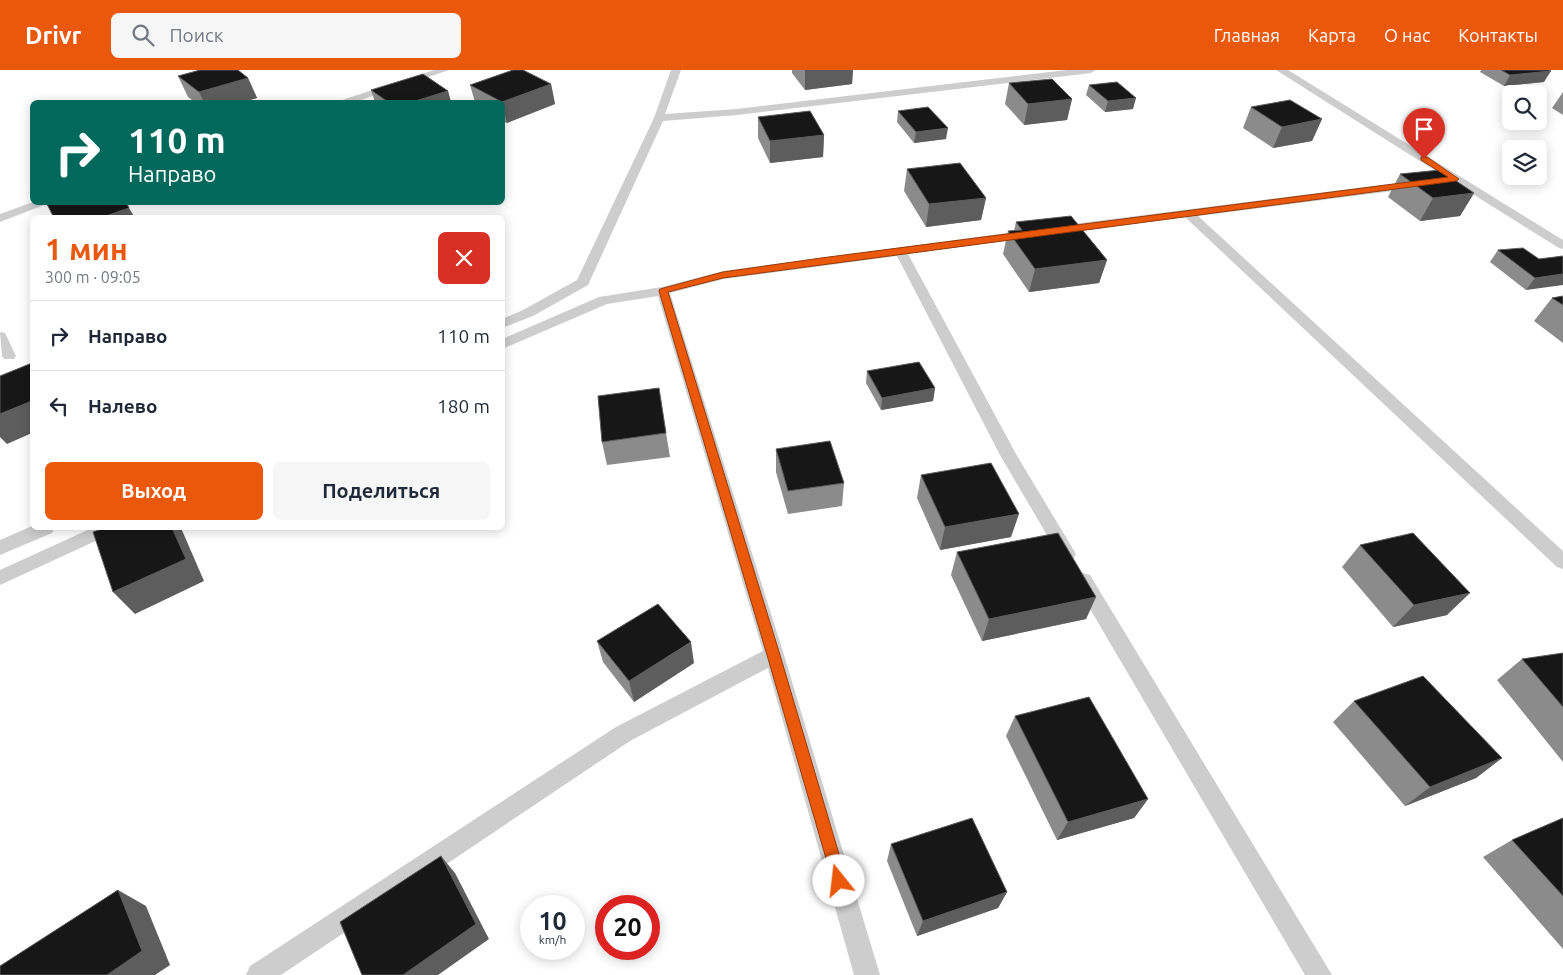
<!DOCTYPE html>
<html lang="ru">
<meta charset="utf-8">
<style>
:root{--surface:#fff;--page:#f6f6f7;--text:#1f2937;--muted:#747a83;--line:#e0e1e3;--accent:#ea580c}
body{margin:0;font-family:Ubuntu,sans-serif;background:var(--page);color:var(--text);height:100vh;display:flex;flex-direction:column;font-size:19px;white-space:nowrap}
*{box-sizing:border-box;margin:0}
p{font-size:16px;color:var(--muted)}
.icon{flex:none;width:28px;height:28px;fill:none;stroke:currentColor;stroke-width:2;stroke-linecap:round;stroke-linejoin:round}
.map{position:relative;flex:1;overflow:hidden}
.side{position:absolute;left:30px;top:145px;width:475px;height:315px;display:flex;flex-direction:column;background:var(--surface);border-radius:8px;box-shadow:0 2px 12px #0003}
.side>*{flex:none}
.banner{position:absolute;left:30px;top:30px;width:475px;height:105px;border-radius:8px;box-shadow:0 2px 12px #0003;background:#00695c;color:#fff;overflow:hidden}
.fabs{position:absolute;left:1502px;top:15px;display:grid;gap:10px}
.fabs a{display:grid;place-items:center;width:45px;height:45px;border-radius:8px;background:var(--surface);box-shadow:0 2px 12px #0003;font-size:25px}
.speed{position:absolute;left:520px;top:825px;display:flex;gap:10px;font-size:25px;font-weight:700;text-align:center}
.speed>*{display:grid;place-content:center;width:65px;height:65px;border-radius:50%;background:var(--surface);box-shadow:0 2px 12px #0003;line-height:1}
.speed small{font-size:12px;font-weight:400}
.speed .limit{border:8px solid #d22;background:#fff;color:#111}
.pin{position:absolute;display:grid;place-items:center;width:42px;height:42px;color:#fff;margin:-51px -21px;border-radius:50% 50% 50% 0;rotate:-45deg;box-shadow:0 0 5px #0007}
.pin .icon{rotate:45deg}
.me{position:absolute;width:55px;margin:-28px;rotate:344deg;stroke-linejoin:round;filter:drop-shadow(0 0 4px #0008)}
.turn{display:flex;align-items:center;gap:18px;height:105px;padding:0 15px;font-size:22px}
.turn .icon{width:65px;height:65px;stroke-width:2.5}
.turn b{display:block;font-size:35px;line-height:42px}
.round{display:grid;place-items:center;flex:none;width:52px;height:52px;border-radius:8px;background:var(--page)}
.summary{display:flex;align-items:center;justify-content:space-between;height:85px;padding:0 15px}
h1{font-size:30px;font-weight:700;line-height:38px;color:var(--accent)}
.cta{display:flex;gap:10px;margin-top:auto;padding:10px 15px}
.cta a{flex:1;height:58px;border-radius:8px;background:var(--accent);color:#fff;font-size:20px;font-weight:700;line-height:58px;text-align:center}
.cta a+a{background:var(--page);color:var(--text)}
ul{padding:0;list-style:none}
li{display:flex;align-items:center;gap:15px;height:70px;padding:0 15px;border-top:1px solid var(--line)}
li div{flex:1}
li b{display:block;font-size:19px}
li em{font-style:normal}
header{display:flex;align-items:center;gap:30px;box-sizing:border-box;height:70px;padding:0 25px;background:var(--accent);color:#fff}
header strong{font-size:24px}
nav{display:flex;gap:28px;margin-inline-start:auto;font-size:18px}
.search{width:350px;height:45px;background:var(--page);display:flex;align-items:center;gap:12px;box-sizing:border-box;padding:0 18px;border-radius:8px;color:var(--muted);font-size:19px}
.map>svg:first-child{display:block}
</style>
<header>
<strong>Drivr</strong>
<div class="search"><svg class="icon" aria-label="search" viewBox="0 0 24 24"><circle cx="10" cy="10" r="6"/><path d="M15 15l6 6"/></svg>Поиск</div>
<nav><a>Главная</a><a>Карта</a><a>О нас</a><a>Контакты</a></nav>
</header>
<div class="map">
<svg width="1563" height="905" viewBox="0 0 1563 905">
<rect width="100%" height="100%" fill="#fff"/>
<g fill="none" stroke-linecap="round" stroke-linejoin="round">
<!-- service -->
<path fill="#cdcdcd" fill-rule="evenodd" d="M 434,0 L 449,0 L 355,32 L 341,32 L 342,30 Z
M 671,0 L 681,0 L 665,44 L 737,39 L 1067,0 L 1096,0 L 1091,3 L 737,45 L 663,51 L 588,215 L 533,246 L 502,258 L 502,249 L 523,240 L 577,210 L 654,48 Z
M 1276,0 L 1288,0 L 1563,170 L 1563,179 L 1559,178 L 1455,113 L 1198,146 L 1563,481 L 1563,499 L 1557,497 L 1185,147 L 1057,164 L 1051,160 L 1057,156 L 1445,107 Z
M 33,132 L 52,132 L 0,152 L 0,144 Z
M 1029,160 L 1033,161 L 1035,164 L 1033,167 L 908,184 L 1016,384 L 1076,484 L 1073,489 L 1067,491 L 1061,489 L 1000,385 L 897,186 L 724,209 L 670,223 L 784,585 L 880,905 L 854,905 L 768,598 L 630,671 L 281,905 L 246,905 L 250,896 L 616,657 L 763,581 L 658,226 L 607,234 L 502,279 L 502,269 L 599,227 L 662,217 L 723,201 Z
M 0,262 L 5,263 L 16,286 L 14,289 L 4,289 L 2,286 Z
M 32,456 L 55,458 L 52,463 L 0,485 L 0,470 Z
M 92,458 L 116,458 L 113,463 L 0,515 L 0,500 Z
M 1083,503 L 1090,505 L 1332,905 L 1305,905 L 1076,515 L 1074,510 L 1076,505 Z"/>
</g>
<!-- wall -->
<path fill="#8b8b8b" d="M 792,0 L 853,0 L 852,14 L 805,20 L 792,3 Z
M 1481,0 L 1549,0 L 1544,12 L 1504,16 L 1480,2 Z
M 178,6 L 248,8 L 257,28 L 243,32 L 195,32 L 188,27 Z
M 1009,13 L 1072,29 L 1067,50 L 1024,55 L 1005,34 Z
M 551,14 L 555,34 L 507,53 L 502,51 L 502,32 L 475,32 L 470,15 Z
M 1089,15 L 1133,39 L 1105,42 L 1086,25 Z
M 371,20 L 448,21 L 451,32 L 375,32 Z
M 1563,22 L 1563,45 L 1552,38 Z
M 1251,37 L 1322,49 L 1312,71 L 1273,78 L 1243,58 Z
M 898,41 L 946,69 L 914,73 L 897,52 Z
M 758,47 L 824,65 L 823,87 L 770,93 L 758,68 Z
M 907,99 L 986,128 L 981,150 L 926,157 L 904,121 Z
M 1400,104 L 1474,123 L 1460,146 L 1420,151 L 1388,127 Z
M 1016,152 L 1107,190 L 1099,213 L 1029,222 L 1003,184 L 1008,161 L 1014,161 Z
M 1498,180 L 1539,189 L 1563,186 L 1526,220 L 1490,192 Z
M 1563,226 L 1563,273 L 1534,251 L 1552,228 Z
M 867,301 L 935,318 L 933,331 L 881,340 L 866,313 Z
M 666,363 L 670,387 L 607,395 L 602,372 Z
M 776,379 L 844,413 L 842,436 L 788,444 L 776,402 Z
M 921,405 L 1011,467 L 940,480 L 917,428 Z
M 1360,475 L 1447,545 L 1393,557 L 1342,497 Z
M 957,482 L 1096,527 L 1086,549 L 982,571 L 951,505 Z
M 597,571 L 694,593 L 634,632 L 603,592 Z
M 1563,583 L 1563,692 L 1497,610 L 1522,589 Z
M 1354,631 L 1502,688 L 1476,708 L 1405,736 L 1333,652 Z
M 1015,646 L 1148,729 L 1134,748 L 1057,770 L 1006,666 Z
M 1563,748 L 1563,879 L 1483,787 L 1512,770 Z
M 891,774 L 1007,822 L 998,838 L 917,866 L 887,791 Z"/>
<!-- shaded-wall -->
<path fill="#5d5d5d" d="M 805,0 L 853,0 L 852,14 L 805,20 Z
M 1551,1 L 1544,12 L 1504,16 L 1510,5 Z
M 248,8 L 257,28 L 243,32 L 204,32 L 199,22 Z
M 551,14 L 555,34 L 507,53 L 502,32 Z
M 448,21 L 451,32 L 412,32 Z
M 1136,28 L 1133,39 L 1105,42 L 1108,31 Z
M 1072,29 L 1067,50 L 1024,55 L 1028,34 Z
M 1322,49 L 1312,71 L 1273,78 L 1282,57 Z
M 948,58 L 946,69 L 914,73 L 916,62 Z
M 824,65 L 823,87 L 770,93 L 770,71 Z
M 1474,123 L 1460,146 L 1420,151 L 1433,128 Z
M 986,128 L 981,150 L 926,157 L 929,134 Z
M 129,138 L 135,148 L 100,148 Z
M 1107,190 L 1099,213 L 1029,222 L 1035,199 Z
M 1563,204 L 1563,215 L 1526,220 L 1535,208 Z
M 935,318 L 933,331 L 881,340 L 882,328 Z
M 32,331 L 32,363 L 7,374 L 0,367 L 0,344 Z
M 1019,444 L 1011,467 L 940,480 L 945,457 Z
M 172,458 L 181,458 L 204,511 L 135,544 L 113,522 Z
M 1470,523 L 1447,545 L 1393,557 L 1414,535 Z
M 1096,527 L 1086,549 L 982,571 L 989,549 Z
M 691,572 L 694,593 L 634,632 L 629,611 Z
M 1502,688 L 1476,708 L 1405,736 L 1430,717 Z
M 1148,729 L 1134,748 L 1057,770 L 1068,752 Z
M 441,786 L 455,803 L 489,869 L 438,905 L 403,905 Z
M 118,820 L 146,836 L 170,895 L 155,905 L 107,905 Z
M 1007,822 L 998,838 L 917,866 L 923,851 Z"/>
<!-- building -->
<path fill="#171717" stroke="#5d5d5d" d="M 200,0 L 238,0 L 248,8 L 199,22 L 178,6 Z
M 513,0 L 523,0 L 551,14 L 502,32 L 470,15 Z
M 1501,0 L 1549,0 L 1551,1 L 1510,5 Z
M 423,4 L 448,21 L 412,32 L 388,32 L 371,20 Z
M 1052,9 L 1072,29 L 1028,34 L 1009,13 Z
M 1117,12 L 1136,28 L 1108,31 L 1089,15 Z
M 1290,30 L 1322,49 L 1282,57 L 1251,37 Z
M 928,37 L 948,58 L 916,62 L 898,41 Z
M 810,41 L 824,65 L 770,71 L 758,47 Z
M 960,93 L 986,128 L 929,134 L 907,99 Z
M 1440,100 L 1474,123 L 1433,128 L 1400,104 Z
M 46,132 L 126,132 L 129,138 L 100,148 L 54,148 Z
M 1071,146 L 1107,190 L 1035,199 L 1008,161 L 1022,160 L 1016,152 Z
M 1523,178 L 1539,189 L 1563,186 L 1563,204 L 1535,208 L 1498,180 Z
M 1563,226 L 1563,235 L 1552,228 Z
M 919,292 L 935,318 L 882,328 L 867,301 Z
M 32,293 L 32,331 L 0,344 L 0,306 Z
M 659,318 L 666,363 L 602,372 L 598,326 Z
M 830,371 L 844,413 L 788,421 L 776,379 Z
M 991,393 L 1019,444 L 945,457 L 921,405 Z
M 104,458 L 172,458 L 186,489 L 113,522 L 93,462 Z
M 1058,463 L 1096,527 L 989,549 L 957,482 Z
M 1413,463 L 1470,523 L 1414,535 L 1360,475 Z
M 658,534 L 691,572 L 629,611 L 597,571 Z
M 1563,583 L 1563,637 L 1522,589 Z
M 1423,606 L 1502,688 L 1430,717 L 1354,631 Z
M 1089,627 L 1148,729 L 1068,752 L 1015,646 Z
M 972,748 L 1007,822 L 923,851 L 891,774 Z
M 1563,748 L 1563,826 L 1512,770 Z
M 441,786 L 476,854 L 403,905 L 362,905 L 340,852 Z
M 118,820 L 142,881 L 107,905 L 0,905 L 0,896 Z"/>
<!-- route -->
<path fill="#ea580c" stroke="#983908" d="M 1421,87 L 1427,87 L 1459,109 L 1456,111 L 723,208 L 668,222 L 780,585 L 847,811 L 845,816 L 839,818 L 834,816 L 767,585 L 659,221 L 660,219 L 723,202 L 821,188 L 1448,107 L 1421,90 Z"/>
</svg>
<div class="fabs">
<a><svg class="icon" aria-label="search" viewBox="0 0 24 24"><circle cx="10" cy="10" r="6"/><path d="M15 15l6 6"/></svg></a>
<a><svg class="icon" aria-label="layers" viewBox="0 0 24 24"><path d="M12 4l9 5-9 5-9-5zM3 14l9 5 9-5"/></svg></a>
</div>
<div class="speed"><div>10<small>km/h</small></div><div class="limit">20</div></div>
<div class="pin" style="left:1424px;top:89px;background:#d93025"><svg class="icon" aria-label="arrive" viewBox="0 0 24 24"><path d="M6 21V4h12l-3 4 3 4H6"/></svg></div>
<svg class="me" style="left:839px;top:811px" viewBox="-20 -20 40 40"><circle r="19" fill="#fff"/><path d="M0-13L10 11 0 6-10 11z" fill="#ea580c"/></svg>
<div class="banner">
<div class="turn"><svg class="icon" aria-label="right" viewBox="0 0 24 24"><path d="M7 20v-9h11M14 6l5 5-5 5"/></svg><div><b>110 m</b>Направо</div></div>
</div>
<section class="side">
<div class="summary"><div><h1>1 мин</h1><p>300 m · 09:05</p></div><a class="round" style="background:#d93025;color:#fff"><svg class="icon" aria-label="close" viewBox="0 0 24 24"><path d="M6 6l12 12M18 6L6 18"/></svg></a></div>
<ul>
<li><svg class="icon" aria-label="right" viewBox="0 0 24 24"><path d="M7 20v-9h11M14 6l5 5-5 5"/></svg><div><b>Направо</b></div><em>110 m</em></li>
<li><svg class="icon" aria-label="left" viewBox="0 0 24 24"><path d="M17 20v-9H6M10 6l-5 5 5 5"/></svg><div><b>Налево</b></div><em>180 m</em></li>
</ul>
<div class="cta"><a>Выход</a><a>Поделиться</a></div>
</section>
</div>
